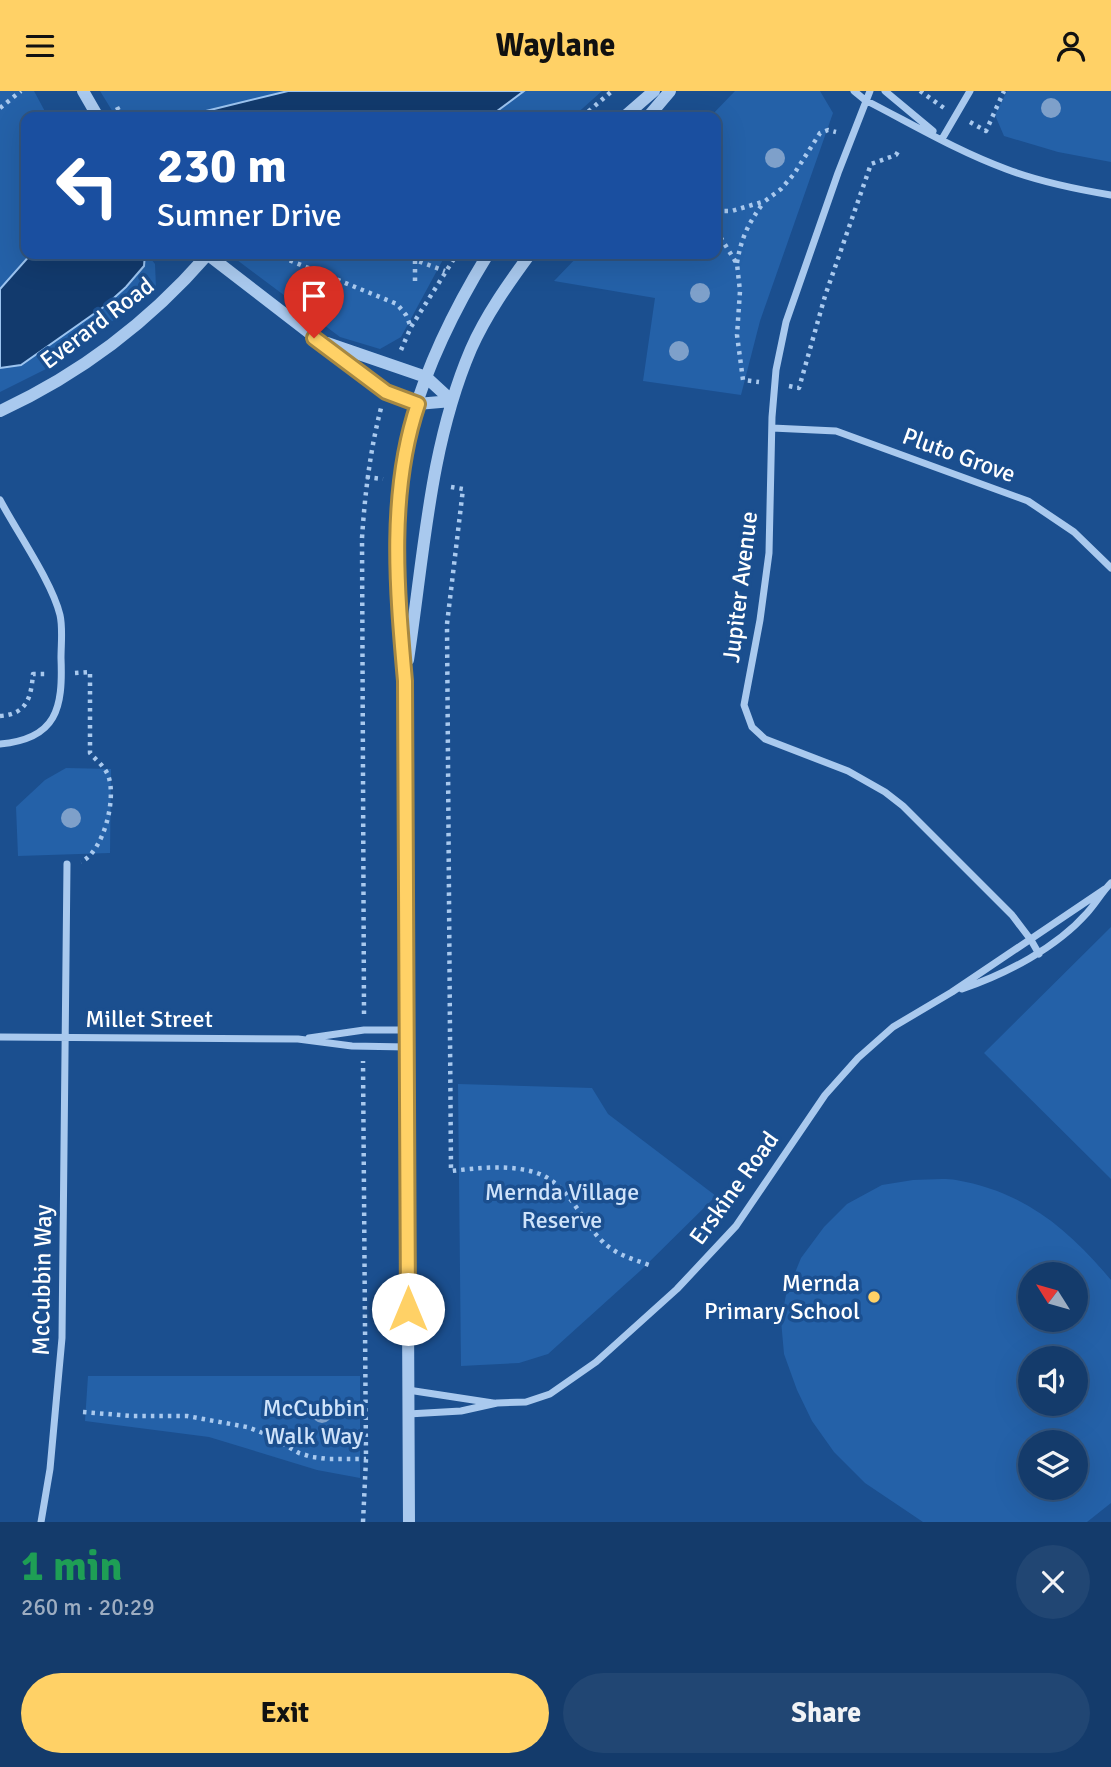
<!DOCTYPE html>
<meta charset="utf-8">
<style>
:root{--surface:#143b6b;--page:#214673;--text:#f1f3f6;--muted:#9dadc1;--line:#33557e;--accent:#ffd166}
body{margin:0;font-family:Signika,sans-serif;background:var(--page);color:var(--text);height:100vh;display:flex;flex-direction:column;font-size:26px;white-space:nowrap}
*{box-sizing:border-box;margin:0}
p{font-size:23px;color:var(--muted)}
.icon{flex:none;width:38px;height:38px;fill:none;stroke:currentColor;stroke-width:2;stroke-linecap:round;stroke-linejoin:round}
.map{position:relative;height:1431px;overflow:hidden}
.drawer{display:flex;flex-direction:column;background:var(--surface);flex:1}
.drawer>*{flex:none}
.guide{position:absolute;left:21px;top:21px;width:700px;height:147px;border-radius:14px;box-shadow:0 7px 28px #0002,0 0 0 2px var(--line);background:#1a4fa0;color:#fff;overflow:hidden}
.needle{width:46px;rotate:307deg}
.controls{position:absolute;left:1018px;top:1171px;display:grid;gap:14px}
.controls a{display:grid;place-items:center;width:70px;height:70px;border-radius:50%;background:var(--surface);box-shadow:0 7px 28px #0002,0 0 0 2px var(--line);font-size:35px}
.pin{position:absolute;display:grid;place-items:center;width:60px;height:60px;color:#fff;margin:-72px -30px;border-radius:50% 50% 50% 0;rotate:-45deg;box-shadow:0 0 7px #0007}
.pin .icon{rotate:45deg}
.me{position:absolute;width:77px;margin:-38px;rotate:0deg;stroke-linejoin:round;filter:drop-shadow(0 0 5px #0008)}
.turn{display:flex;align-items:center;gap:24px;height:147px;padding:0 21px;font-size:32px}
.turn .icon{width:91px;height:91px;stroke-width:2.5}
.turn b{display:block;font-size:49px;line-height:60px}
.round{display:grid;place-items:center;flex:none;width:74px;height:74px;border-radius:37px;background:var(--page)}
.head{display:flex;align-items:center;justify-content:space-between;height:119px;padding:0 21px}
h1{font-size:42px;font-weight:700;line-height:52px;color:#1e9e55}
.button{display:flex;gap:14px;margin-top:auto;padding:14px 21px}
.button a{flex:1;height:80px;border-radius:42px;background:var(--accent);color:#111;font-size:28px;font-weight:700;line-height:80px;text-align:center}
.button a+a{background:var(--page);color:var(--text)}
header{display:flex;justify-content:space-between;align-items:center;height:91px;padding:0 21px;background:var(--accent);color:#111;font-size:32px;font-weight:700}
.map>svg:first-child{display:block}
</style>
<header><svg class="icon" aria-label="menu" viewBox="0 0 24 24"><path d="M4 6h16M4 12h16M4 18h16"/></svg>Waylane<svg class="icon" aria-label="person" viewBox="0 0 24 24"><circle cx="12" cy="8" r="4"/><path d="M4 21q1-7 8-7t8 7"/></svg></header>
<div class="map">
<svg width="1111" height="1431" viewBox="0 0 1111 1431">
<rect width="100%" height="100%" fill="#1b4f8f"/>
<!-- green -->
<path fill="#2461a8" fill-rule="evenodd" d="M 0,0 L 34,0 L 48,26 L 26,26 L 26,163 L 147,163 L 155,173 L 156,196 L 60,271 L 0,301 Z
M 100,0 L 602,0 L 573,26 L 116,26 Z
M 735,0 L 820,0 L 833,22 L 760,230 L 741,304 L 643,290 L 655,207 L 554,190 L 580,163 L 716,163 L 716,26 L 710,26 Z
M 1007,0 L 1111,0 L 1111,71 L 1058,61 L 1004,45 L 995,24 Z
M 229,163 L 446,163 L 401,246 L 380,258 L 340,246 Z
M 66,677 L 111,678 L 110,762 L 18,765 L 16,716 L 45,689 Z
M 1111,836 L 1111,1088 L 984,962 Z
M 458,993 L 592,997 L 608,1023 L 716,1105 L 640,1180 L 548,1263 L 519,1272 L 461,1275 Z
M 913,1089 C 927,1089 943,1087 956,1089 C 1025,1101 1068,1138 1111,1189 L 1111,1412 L 1087,1431 L 923,1431 L 865,1392 L 834,1361 L 812,1330 L 797,1299 L 784,1263 L 781,1229 L 786,1204 L 801,1167 L 824,1136 L 847,1113 L 882,1094 ZM 1031,1183 L 1076,1183 L 1076,1228 L 1031,1228 ZM 1031,1267 L 1076,1267 L 1076,1312 L 1031,1312 ZM 1076,1351 L 1076,1396 L 1031,1396 L 1031,1351 Z
M 88,1285 L 360,1285 L 360,1387 L 317,1379 L 209,1346 L 85,1330 Z"/>
<!-- water -->
<path fill="#123a6d" stroke="#9cc4f0" stroke-width="2" d="M 288,0 L 524,0 L 489,26 L 196,26 L 202,21 Z
M 31,163 L 145,163 L 144,175 L 126,196 L 105,215 L 21,274 L 0,277 L 0,198 Z"/>
<g fill="none" stroke-linecap="round" stroke-linejoin="round">
<!-- path -->
<path stroke="#a9c9ee" stroke-width="4.5" stroke-dasharray="3.5 5" stroke-linecap="butt" d="M 920,0 L 944,17
M 117,16 L 122,26
M 0,17 L 21,0
M 582,26 L 612,0
M 970,31 L 986,40 L 1004,0
M 716,120 L 732,120 L 765,110 L 781,98 L 794,83 L 820,42 L 828,39 L 836,41
M 716,139 L 737,173 L 740,200 L 737,244 L 743,289 L 759,291
M 274,163 L 397,213 L 406,224 L 411,236
M 737,172 C 741,147 749,131 764,111
M 415,190 L 415,169 L 445,180
M 401,259 L 411,236 L 457,163
M 789,295 L 799,297 L 825,205 L 871,73 L 896,64 L 900,57
M 366,386 L 383,388
M 451,396 L 463,398 L 447,533 L 451,1080 C 478,1077 510,1073 537,1082 C 570,1094 580,1129 603,1151 C 616,1164 636,1169 652,1175
M 75,582 L 90,581 L 90,662 C 96,669 104,675 108,684 C 117,707 104,760 81,771
M 0,625 C 27,623 31,607 33,583 L 46,583
M 364,923 L 362,447 C 365,402 370,360 381,317
M 83,1321 L 132,1325 L 187,1325 L 247,1336 L 268,1344 L 299,1362 L 312,1366 L 328,1368 L 366,1368
M 363,1431 L 366,1368 L 363,970"/>
<!-- minor -->
<path stroke="#a9c9ee" stroke-width="7" d="M 854,0 L 865,9 C 912,33 957,60 1006,78 C 1040,91 1075,98 1111,104
M 870,0 L 838,82 L 786,231 L 776,279 L 772,326 L 769,462 L 760,529 L 744,614 L 752,636 L 765,648 L 848,680 L 885,701 L 903,715 L 1012,824 L 1031,849 L 1039,863
M 885,0 L 933,40
M 942,48 L 970,0
M 772,337 L 836,340 L 1028,410 L 1074,441 L 1111,477
M 0,409 C 17,441 52,491 60,524 C 63,537 61,553 61,567 C 63,617 57,648 0,653
M 962,898 C 1006,883 1056,857 1087,822 C 1096,812 1102,801 1111,792
M 0,946 L 298,948 L 352,955 L 407,956
M 309,947 L 364,939 L 406,939
M 408,1299 L 493,1312
M 408,1323 L 461,1320 L 497,1312 L 526,1311 L 550,1303 L 596,1271 L 677,1198 L 736,1135 L 825,1004 L 858,967 L 893,936 L 952,901 L 1105,798
M 41,1431 L 50,1378 L 62,1247 L 67,773"/>
<!-- tertiary -->
<path stroke="#a9c9ee" stroke-width="12" d="M 83,0 L 98,26
M 624,26 L 654,0
M 648,26 L 670,0
M 207,163 L 386,301 L 417,313 L 452,310
M 327,252 L 426,286 L 452,310
M 0,320 C 80,283 150,230 208,163
M 408,569 C 424,465 429,356 471,258 C 486,224 508,193 530,163
M 409,1431 L 405,590 C 397,504 389,413 412,328 C 429,269 456,215 488,163"/>
</g>
<!-- trees -->
<g fill="#7ea0ca">
<circle cx="1051" cy="17" r="10"/>
<circle cx="775" cy="67" r="10"/>
<circle cx="700" cy="202" r="10"/>
<circle cx="679" cy="260" r="10"/>
<circle cx="71" cy="727" r="10"/>
<circle cx="322" cy="1322" r="10"/>
</g>
<g fill="none" stroke-linecap="round" stroke-linejoin="round">
<!-- route casing -->
<g stroke="#a68842" stroke-width="18">
<path id="route" d="M 314,247 L 386,301 L 418,313 C 388,401 397,499 405,590 L 408,1218"/>
</g>
<!-- route -->
<use href="#route" stroke="#ffd166" stroke-width="12"/>
</g>
<!-- markers -->
<circle fill="#ffd166" stroke="#1b4f8f" stroke-width="2.5" cx="874" cy="1206" r="7"/>
<g text-anchor="middle" dominant-baseline="central" stroke-width="7" stroke-linejoin="round" paint-order="stroke">
<!-- street labels -->
<g font-size="24" fill="#fff" stroke="#1b4f8f">
<text transform="translate(97 232) rotate(-37)">Everard Road</text>
<text transform="translate(959 364) rotate(20)">Pluto Grove</text>
<text transform="translate(740 496) rotate(-83)">Jupiter Avenue</text>
<text x="149" y="928">Millet Street</text>
<text transform="translate(734 1097) rotate(-54)">Erskine Road</text>
<text transform="translate(42 1189) rotate(-89)">McCubbin Way</text>
</g>
<!-- park labels -->
<g font-size="24" fill="#cfe3fa" stroke="#1b4f8f">
<text x="562" y="1101">Mernda Village<tspan x="562" dy="28">Reserve</tspan></text>
<text x="314" y="1317">McCubbin<tspan x="314" dy="28">Walk Way</tspan></text>
</g>
<!-- poi labels -->
<g font-size="24" fill="#fff" stroke="#1b4f8f" text-anchor="end">
<text x="860" y="1192">Mernda<tspan x="860" dy="28">Primary School</tspan></text>
</g>
</g>
</svg>
<div class="controls">
<a><svg class="needle" viewBox="-14 -14 28 28"><path d="M0-13l5 13h-10z" fill="#e53935"/><path d="M0 13l5-13h-10z" fill="#9dadc1"/></svg></a>
<a><svg class="icon" aria-label="sound" viewBox="0 0 24 24"><path d="M4 9h4l5-4v14l-5-4H4zM17 9q2 3 0 6"/></svg></a>
<a><svg class="icon" aria-label="layers" viewBox="0 0 24 24"><path d="M12 4l9 5-9 5-9-5zM3 14l9 5 9-5"/></svg></a>
</div>
<div class="pin" style="left:314px;top:247px;background:#d93025"><svg class="icon" aria-label="arrive" viewBox="0 0 24 24"><path d="M6 21V4h12l-3 4 3 4H6"/></svg></div>
<svg class="me" style="left:408px;top:1218px" viewBox="-20 -20 40 40"><circle r="19" fill="#fff"/><path d="M0-13L10 11 0 6-10 11z" fill="#ffd166"/></svg>
<div class="guide">
<div class="turn"><svg class="icon" aria-label="left" viewBox="0 0 24 24"><path d="M17 20v-9H6M10 6l-5 5 5 5"/></svg><div><b>230 m</b>Sumner Drive</div></div>
</div>
</div>
<section class="drawer">
<div class="head"><div><h1>1 min</h1><p>260 m · 20:29</p></div><a class="round"><svg class="icon" aria-label="close" viewBox="0 0 24 24"><path d="M6 6l12 12M18 6L6 18"/></svg></a></div>
<div class="button"><a>Exit</a><a>Share</a></div>
</section>
